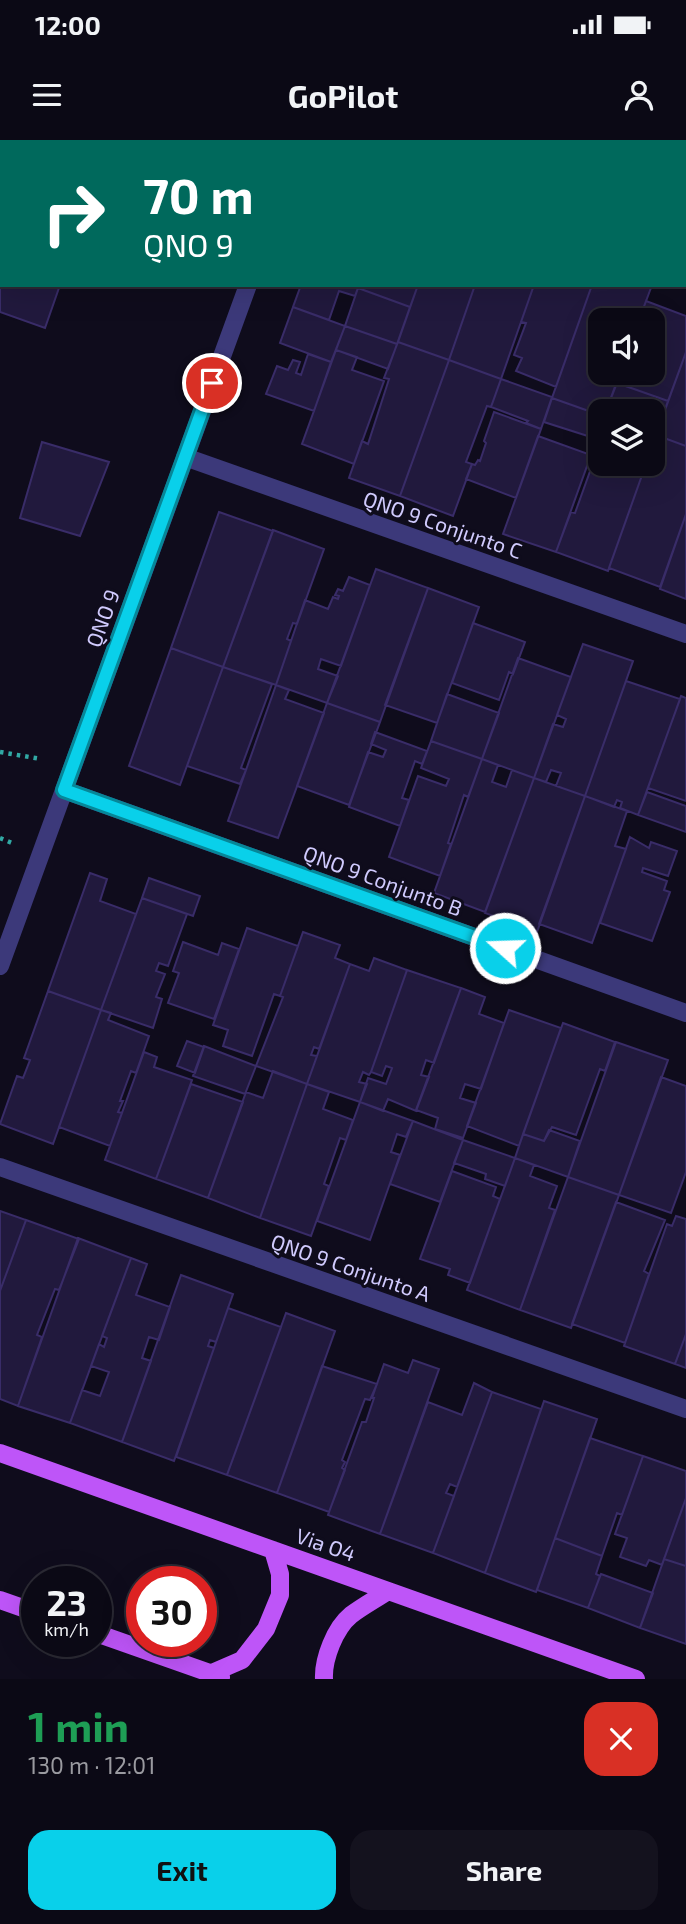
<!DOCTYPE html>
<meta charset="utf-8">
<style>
:root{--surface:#0b0915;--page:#14121e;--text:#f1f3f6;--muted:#9a9aa0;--line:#2b2a34;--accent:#09d0ea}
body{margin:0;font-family:"Exo 2",sans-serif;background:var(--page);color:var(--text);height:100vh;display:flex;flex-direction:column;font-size:26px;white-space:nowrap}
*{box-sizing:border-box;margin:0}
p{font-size:23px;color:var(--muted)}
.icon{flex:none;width:38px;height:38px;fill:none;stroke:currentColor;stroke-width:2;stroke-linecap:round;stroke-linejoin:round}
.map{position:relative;height:1539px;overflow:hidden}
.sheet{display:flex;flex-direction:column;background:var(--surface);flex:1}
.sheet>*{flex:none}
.guide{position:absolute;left:0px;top:0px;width:686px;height:147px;box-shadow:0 7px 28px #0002,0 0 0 2px var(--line);background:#00695c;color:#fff;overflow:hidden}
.fabs{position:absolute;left:588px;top:168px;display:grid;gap:14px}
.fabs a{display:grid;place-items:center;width:77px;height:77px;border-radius:14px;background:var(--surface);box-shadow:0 7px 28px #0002,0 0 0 2px var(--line);font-size:35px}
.speed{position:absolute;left:21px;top:1426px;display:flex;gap:14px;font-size:35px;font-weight:700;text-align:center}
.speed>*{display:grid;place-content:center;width:91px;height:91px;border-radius:50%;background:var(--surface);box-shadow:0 7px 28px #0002,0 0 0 2px var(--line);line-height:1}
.speed small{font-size:18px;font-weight:400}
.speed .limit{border:10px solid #d22;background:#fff;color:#111}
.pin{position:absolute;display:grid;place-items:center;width:60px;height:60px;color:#fff;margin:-30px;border:4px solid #fff;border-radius:50%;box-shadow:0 2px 7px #0007}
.me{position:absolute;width:77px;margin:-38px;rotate:290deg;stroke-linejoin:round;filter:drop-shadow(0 0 5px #0008)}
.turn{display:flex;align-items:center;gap:24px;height:147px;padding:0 28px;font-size:32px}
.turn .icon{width:91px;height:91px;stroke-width:2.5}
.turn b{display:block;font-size:49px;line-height:60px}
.round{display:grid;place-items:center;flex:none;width:74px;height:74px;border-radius:21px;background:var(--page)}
.overview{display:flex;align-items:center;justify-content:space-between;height:119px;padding:0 28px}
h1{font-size:42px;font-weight:700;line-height:52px;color:#1e9e55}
.cta{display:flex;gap:14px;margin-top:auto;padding:14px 28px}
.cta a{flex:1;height:80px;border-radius:21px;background:var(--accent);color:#111;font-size:28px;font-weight:700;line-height:80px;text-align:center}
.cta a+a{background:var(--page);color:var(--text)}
.status{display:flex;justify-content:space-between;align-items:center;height:49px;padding:0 35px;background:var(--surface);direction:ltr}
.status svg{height:19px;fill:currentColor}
header{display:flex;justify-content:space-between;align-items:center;height:91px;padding:0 28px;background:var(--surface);font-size:32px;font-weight:700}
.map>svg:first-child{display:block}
</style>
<div class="status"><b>12:00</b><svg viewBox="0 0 49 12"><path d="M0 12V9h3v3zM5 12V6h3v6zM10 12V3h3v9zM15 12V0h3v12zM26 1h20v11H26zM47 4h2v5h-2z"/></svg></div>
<header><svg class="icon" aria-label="menu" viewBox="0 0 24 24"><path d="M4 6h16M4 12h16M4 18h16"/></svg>GoPilot<svg class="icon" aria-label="person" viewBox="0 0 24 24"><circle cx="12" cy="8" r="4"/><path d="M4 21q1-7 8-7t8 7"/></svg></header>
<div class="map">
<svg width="686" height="1539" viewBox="0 0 686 1539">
<rect width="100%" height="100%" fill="#0f0c1c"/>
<!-- building -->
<path fill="#21193d" stroke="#392c68" stroke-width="2" d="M 645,0 L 686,0 L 685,55 L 684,2 L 645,2 Z
M 0,31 L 2,145 L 60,145 L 45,188 L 0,172 Z
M 301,145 L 359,145 L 355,156 L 339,151 L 329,180 L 293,167 Z
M 359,145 L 418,145 L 410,167 L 358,148 Z
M 418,145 L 475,145 L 449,220 L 398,202 Z
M 475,145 L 534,145 L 501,239 L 449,220 Z
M 534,145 L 592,145 L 556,247 L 516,231 L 522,218 L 514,215 L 526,183 L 521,182 Z
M 592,145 L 652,145 L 639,180 L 600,180 L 600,233 L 620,233 L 606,271 L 600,271 L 600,275 L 552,258 Z
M 358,148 L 410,167 L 397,204 L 345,186 Z
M 646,161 L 686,176 L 686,212 L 668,261 L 617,243 L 620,233 L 653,233 L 653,180 L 639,180 Z
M 293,167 L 345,186 L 331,222 L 280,203 Z
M 345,186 L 397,204 L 388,229 L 336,210 Z
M 398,202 L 449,220 L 400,356 L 349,338 L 362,301 L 368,304 L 389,239 L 384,238 Z
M 336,210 L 357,217 L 352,230 L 384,241 L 354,324 L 302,304 Z
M 686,212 L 686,306 L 656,295 Z
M 308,214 L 331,222 L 314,271 L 266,254 L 277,226 L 288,230 L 293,220 L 300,222 L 296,233 L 301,235 Z
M 449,220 L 501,239 L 491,267 L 487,266 L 466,322 L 472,324 L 453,376 L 400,356 Z
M 501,239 L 552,257 L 541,289 L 526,283 L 528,281 L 491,267 Z
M 617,243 L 668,261 L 656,295 L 653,294 L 653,271 L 606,271 Z
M 552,258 L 600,275 L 600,289 L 597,299 L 544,282 Z
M 494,272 L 541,289 L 516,358 L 466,339 L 472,324 L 475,325 L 478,320 L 480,321 L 486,303 L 484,301 Z
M 656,295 L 686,306 L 686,374 L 660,447 L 609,428 L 646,324 L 653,324 L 653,305 Z
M 538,296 L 591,315 L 556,412 L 503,394 Z
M 42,302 L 109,322 L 80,396 L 20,378 Z
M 597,312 L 600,313 L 600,324 L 646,324 L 608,431 L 556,412 L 571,372 L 575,373 Z
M 219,372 L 273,391 L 223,527 L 171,508 Z
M 686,374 L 686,459 L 660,449 Z
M 273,390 L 324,409 L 297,484 L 293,483 L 287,499 L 291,501 L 276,545 L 223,527 Z
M 376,429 L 428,448 L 380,582 L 327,563 Z
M 349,437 L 370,445 L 341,526 L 321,519 L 318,529 L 338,536 L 327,563 L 276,545 L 305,460 L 328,469 L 333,457 L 338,459 L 339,456 L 335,455 L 338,449 L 343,451 Z
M 428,448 L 479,467 L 437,583 L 385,565 Z
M 473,483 L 525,502 L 513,534 L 509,532 L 499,560 L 452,543 Z
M 583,504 L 633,521 L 585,656 L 556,646 L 561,633 L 551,630 L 546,642 L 534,638 L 553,584 L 563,587 L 566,579 L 557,575 Z
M 171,508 L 223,527 L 180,645 L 129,626 Z
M 518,518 L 571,537 L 534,638 L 482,619 Z
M 223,527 L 272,544 L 241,628 L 246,630 L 240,644 L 187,626 Z
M 626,541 L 680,559 L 638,675 L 620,668 L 622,662 L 617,660 L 614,667 L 585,656 Z
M 276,545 L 289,550 L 285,559 L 324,573 L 278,698 L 228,681 Z
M 447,554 L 499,573 L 482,619 L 431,601 Z
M 681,556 L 686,558 L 686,661 L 648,648 Z
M 327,563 L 380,582 L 349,665 L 297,646 Z
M 375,592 L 427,611 L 422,624 L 415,621 L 402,658 L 409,660 L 400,686 L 349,667 L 368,612 L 383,617 L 386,610 L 371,604 Z
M 431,601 L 482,619 L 468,657 L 464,655 L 448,703 L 451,704 L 440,736 L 389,717 L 418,636 L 446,646 L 449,639 L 421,628 Z
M 482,619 L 498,625 L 492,642 L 506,647 L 512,630 L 534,638 L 485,772 L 434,753 Z
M 534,638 L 585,656 L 537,792 L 485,773 Z
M 647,652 L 686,666 L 686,692 L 638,675 Z
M 585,656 L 627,671 L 615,706 L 626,709 L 592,803 L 539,784 Z
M 630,697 L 649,708 L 651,702 L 677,711 L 668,736 L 643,728 L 642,732 L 667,741 L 664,750 L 670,752 L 652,801 L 600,783 Z
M 90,733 L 107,739 L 100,761 L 136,774 L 101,870 L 48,851 Z
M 149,738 L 200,756 L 193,776 L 142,758 Z
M 142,758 L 187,774 L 168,826 L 159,823 L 156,831 L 165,834 L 156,857 L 162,859 L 153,888 L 101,870 Z
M 247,788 L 298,806 L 280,856 L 274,854 L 252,916 L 223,906 L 228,890 L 213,885 Z
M 303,792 L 340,805 L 335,818 L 350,824 L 319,909 L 314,907 L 311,915 L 317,916 L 307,944 L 256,926 L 283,857 L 280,856 Z
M 183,802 L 218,815 L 222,803 L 239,809 L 214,879 L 168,863 L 179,833 L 173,831 Z
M 374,818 L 407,830 L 371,932 L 369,935 L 363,932 L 359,942 L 367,944 L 360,962 L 307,944 L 350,824 L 369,831 Z
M 407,830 L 461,848 L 434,923 L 426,920 L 421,935 L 429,937 L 416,971 L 388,959 L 383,971 L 360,962 L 368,938 L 386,944 L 392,928 L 386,926 L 382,936 L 371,932 Z
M 461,848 L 485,857 L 479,874 L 504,883 L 481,949 L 465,944 L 460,958 L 476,963 L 463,998 L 435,989 L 438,978 L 416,970 Z
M 48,851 L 101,870 L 53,1004 L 0,984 L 17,936 L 23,938 L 30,920 L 24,918 Z
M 101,870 L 111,873 L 108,880 L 149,896 L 136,933 L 131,931 L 120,961 L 123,961 L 118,972 L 122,973 L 110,1006 L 59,987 Z
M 509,870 L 561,888 L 519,1006 L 467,986 Z
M 563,883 L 615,902 L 605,931 L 600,929 L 576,995 L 552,987 L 544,1001 L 523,994 Z
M 187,901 L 204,907 L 195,933 L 177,926 Z
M 616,902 L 668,920 L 619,1055 L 568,1037 Z
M 204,906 L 256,926 L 245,954 L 193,936 Z
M 144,912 L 157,917 L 154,927 L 192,940 L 156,1039 L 105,1020 Z
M 273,931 L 307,944 L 260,1078 L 208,1058 L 246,952 L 263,958 Z
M 661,937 L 686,946 L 686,1032 L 671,1073 L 619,1055 Z
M 191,944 L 243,962 L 208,1058 L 156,1039 Z
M 307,944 L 329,952 L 323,969 L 353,980 L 346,1000 L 340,998 L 324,1044 L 329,1046 L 311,1096 L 260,1078 Z
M 360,962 L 413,981 L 406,997 L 397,994 L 391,1012 L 400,1015 L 370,1100 L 317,1081 Z
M 413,981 L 463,1000 L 440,1062 L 390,1044 Z
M 549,990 L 580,1001 L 568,1037 L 515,1018 L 523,994 L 544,1001 Z
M 463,1000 L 515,1018 L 505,1046 L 485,1039 L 486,1034 L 454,1023 Z
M 515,1018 L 534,1025 L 530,1036 L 557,1046 L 549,1068 L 555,1070 L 520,1170 L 467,1150 Z
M 452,1031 L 496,1047 L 493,1056 L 500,1059 L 470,1143 L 448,1135 L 450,1129 L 420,1119 Z
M 568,1037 L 619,1055 L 571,1188 L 520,1170 Z
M 616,1062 L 665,1080 L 644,1131 L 649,1134 L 625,1203 L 572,1184 Z
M 0,1071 L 26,1080 L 0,1151 Z
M 676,1076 L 686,1079 L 686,1194 L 675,1224 L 624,1206 L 667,1084 L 672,1086 Z
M 26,1080 L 79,1099 L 59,1150 L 55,1149 L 37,1195 L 42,1197 L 18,1266 L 0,1259 L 0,1151 Z
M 78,1098 L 131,1118 L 70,1283 L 18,1266 Z
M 131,1118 L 147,1124 L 136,1155 L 170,1167 L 159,1200 L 149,1197 L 142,1218 L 151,1221 L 122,1302 L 70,1283 L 82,1250 L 100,1256 L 109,1232 L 91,1226 L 99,1204 L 104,1207 L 107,1198 L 102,1196 Z
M 181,1135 L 233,1154 L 216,1202 L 210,1200 L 208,1206 L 214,1208 L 174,1321 L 122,1302 Z
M 228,1168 L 281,1187 L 227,1335 L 176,1317 Z
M 286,1173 L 335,1191 L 277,1353 L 227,1335 Z
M 686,1194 L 686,1228 L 675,1224 Z
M 413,1220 L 439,1229 L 380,1394 L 328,1375 L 362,1282 L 366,1282 L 374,1258 L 372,1258 L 384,1224 L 408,1233 Z
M 322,1226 L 377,1244 L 370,1260 L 365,1259 L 342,1320 L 345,1322 L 342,1328 L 345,1330 L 329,1372 L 277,1353 Z
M 474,1243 L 492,1252 L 457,1347 L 450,1344 L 446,1353 L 454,1356 L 433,1413 L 380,1394 L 428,1262 L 462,1275 Z
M 492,1252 L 541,1269 L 485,1433 L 433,1413 Z
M 544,1261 L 597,1279 L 536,1452 L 485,1433 Z
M 590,1298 L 643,1316 L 622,1375 L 617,1373 L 602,1416 L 555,1398 Z
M 643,1316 L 686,1331 L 686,1358 L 662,1425 L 649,1420 L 646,1426 L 620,1417 L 627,1398 L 615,1394 Z
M 686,1358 L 686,1426 L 664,1419 Z
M 555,1398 L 602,1416 L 596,1434 L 600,1436 L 588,1468 L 537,1450 Z
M 664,1419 L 686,1426 L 686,1504 L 640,1488 Z
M 601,1434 L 653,1453 L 640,1488 L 588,1468 Z"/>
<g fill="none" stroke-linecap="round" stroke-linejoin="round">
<!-- path -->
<path stroke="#31a9a4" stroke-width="4.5" stroke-dasharray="3.5 5" stroke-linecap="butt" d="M 0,612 L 41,619
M 0,698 L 12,703"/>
<!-- minor -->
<path stroke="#3c397a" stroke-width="18" d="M 388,0 L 393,2
M 300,2 L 300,0
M 684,105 L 686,106
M 185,317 L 686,494
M 64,650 L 686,873
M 0,826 L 248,145
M 0,1027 L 686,1269"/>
<!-- major -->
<path stroke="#be55f8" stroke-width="18" d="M 0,1313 L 636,1539
M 0,1460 L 37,1473
M 96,1493 L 221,1537
M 212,1533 L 242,1520 L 266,1489 L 280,1455 L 280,1434 L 273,1410
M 324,1539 C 323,1519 335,1488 351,1475 C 363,1466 376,1459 388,1451"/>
</g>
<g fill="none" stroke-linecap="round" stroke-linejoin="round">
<!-- route casing -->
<g stroke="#068798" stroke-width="18">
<path id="route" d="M 212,243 L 64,650 L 505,808"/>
</g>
<!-- route -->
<use href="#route" stroke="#09d0ea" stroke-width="12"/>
</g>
<g text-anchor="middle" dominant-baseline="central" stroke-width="6" stroke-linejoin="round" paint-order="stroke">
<!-- street labels -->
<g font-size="21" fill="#d0cafd" stroke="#0f0c1c">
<text transform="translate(443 384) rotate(19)">QNO 9 Conjunto C</text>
<text transform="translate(102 478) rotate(-70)">QNO 9</text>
<text transform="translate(383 740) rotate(20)">QNO 9 Conjunto B</text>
<text transform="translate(351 1127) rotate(19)">QNO 9 Conjunto A</text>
<text transform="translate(326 1404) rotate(19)">Via O4</text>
</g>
</g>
</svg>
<div class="fabs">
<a><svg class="icon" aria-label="sound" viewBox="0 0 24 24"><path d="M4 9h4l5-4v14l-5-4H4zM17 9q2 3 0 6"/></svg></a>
<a><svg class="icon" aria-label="layers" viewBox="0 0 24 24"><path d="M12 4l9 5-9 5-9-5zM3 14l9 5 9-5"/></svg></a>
</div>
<div class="speed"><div>23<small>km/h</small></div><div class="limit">30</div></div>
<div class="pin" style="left:212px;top:243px;background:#d93025"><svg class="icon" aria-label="arrive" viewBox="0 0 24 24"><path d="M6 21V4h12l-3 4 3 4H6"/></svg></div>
<svg class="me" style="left:505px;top:808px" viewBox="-20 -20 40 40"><circle r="17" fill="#09d0ea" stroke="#fff" stroke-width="3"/><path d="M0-11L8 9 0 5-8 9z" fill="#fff"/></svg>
<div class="guide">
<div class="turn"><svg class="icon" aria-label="right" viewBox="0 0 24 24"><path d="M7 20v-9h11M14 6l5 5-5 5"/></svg><div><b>70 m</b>QNO 9</div></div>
</div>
</div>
<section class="sheet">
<div class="overview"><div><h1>1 min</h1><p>130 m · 12:01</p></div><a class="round" style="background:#d93025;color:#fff"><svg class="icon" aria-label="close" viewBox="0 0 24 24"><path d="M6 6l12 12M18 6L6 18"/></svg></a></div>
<div class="cta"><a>Exit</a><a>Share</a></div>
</section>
